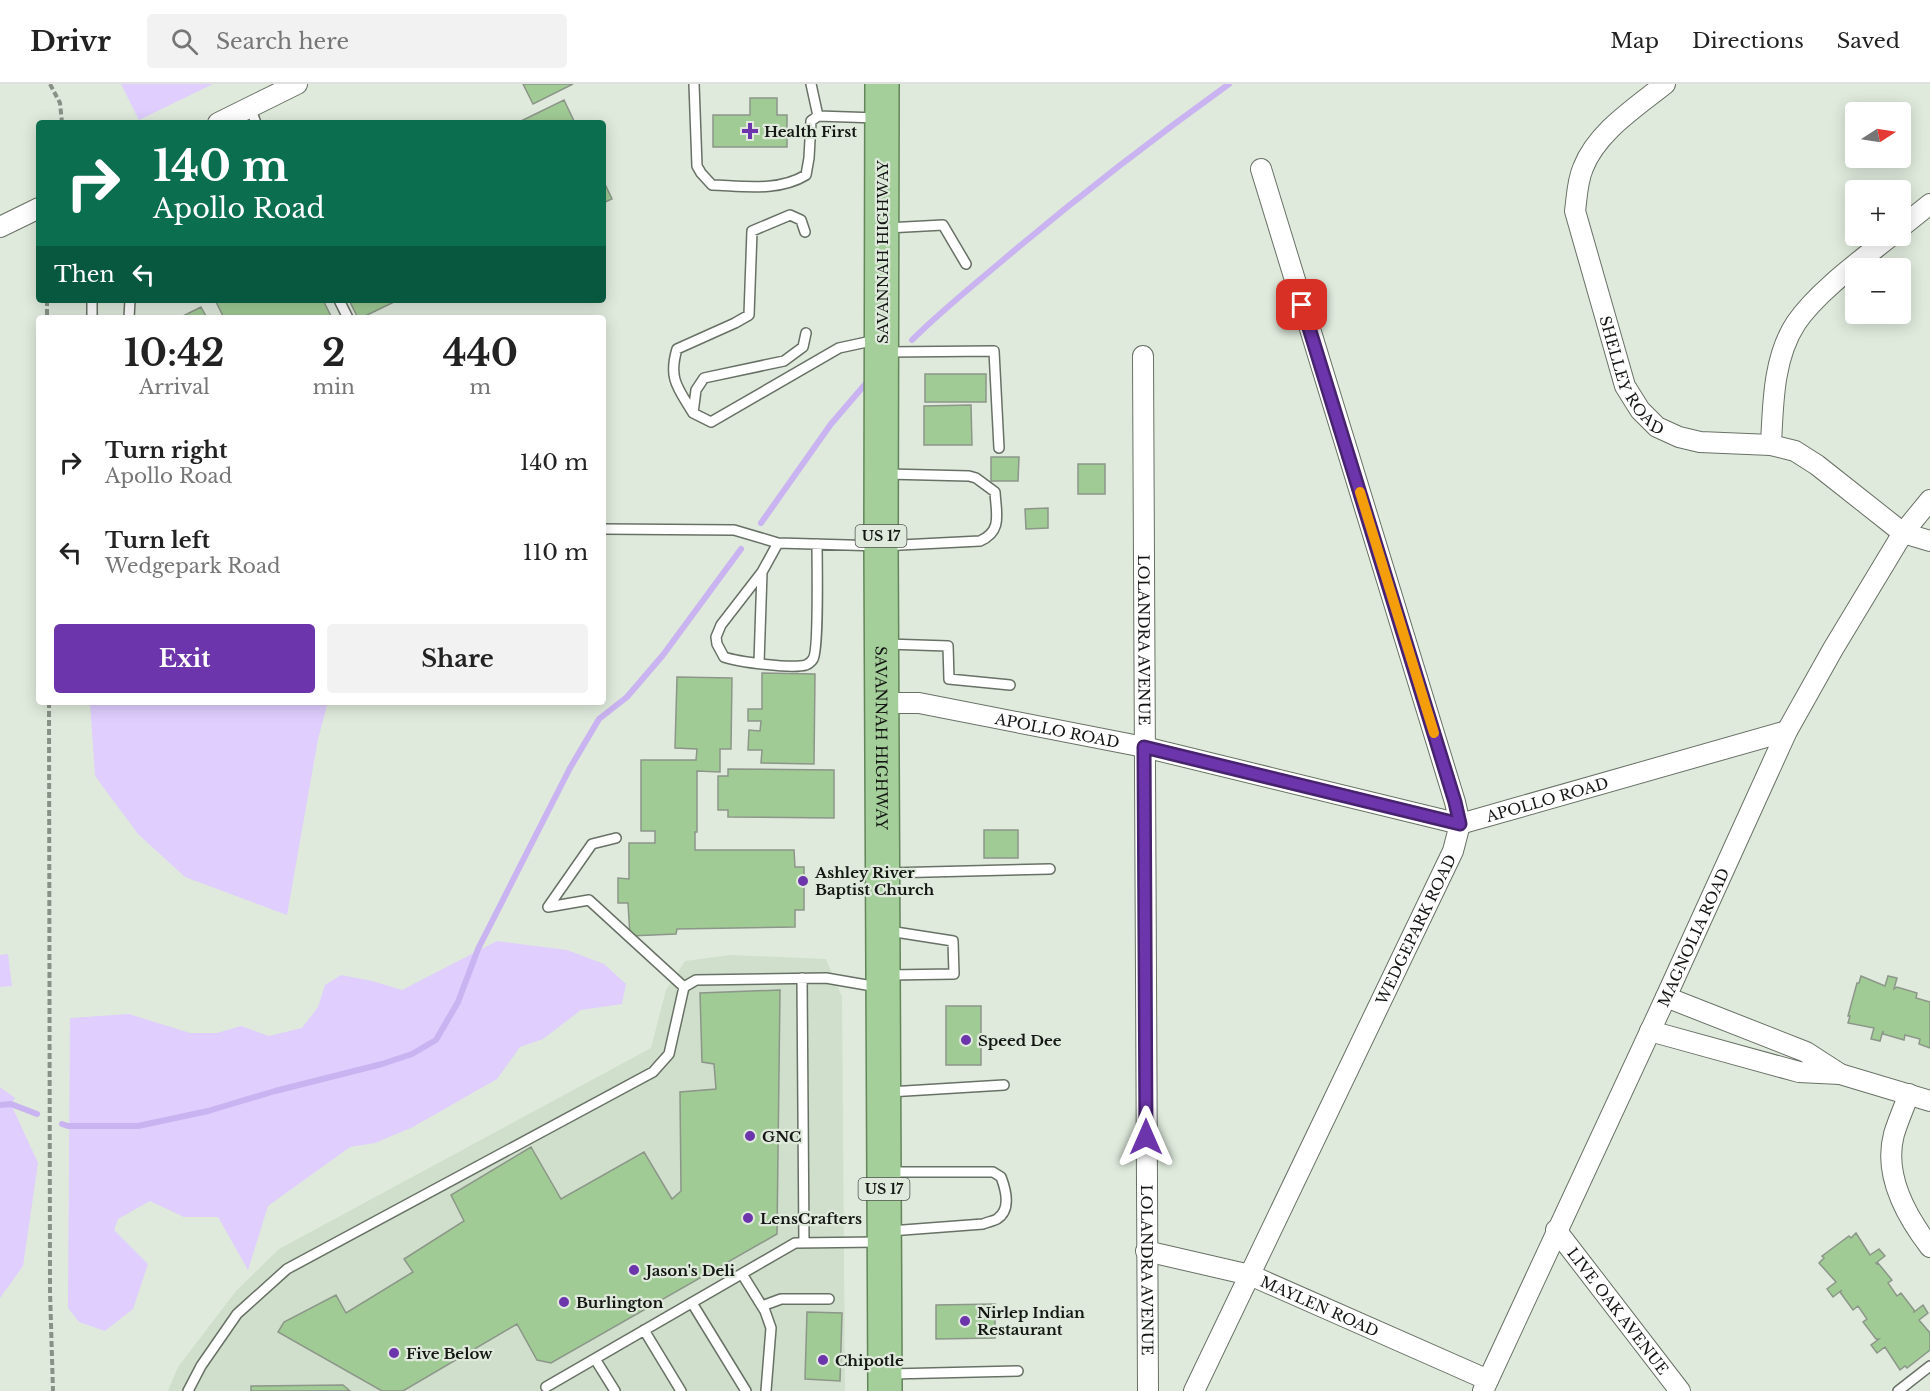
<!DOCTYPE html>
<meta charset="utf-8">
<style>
:root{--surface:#fff;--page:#f2f2f2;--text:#222;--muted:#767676;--line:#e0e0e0;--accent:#6d35ab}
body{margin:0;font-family:"Libre Baskerville",serif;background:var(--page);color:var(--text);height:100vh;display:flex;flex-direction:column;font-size:22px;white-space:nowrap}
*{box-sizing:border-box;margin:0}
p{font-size:20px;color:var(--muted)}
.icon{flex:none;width:33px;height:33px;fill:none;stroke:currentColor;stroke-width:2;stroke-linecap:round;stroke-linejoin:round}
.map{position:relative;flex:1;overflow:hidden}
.details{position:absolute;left:36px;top:231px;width:570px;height:390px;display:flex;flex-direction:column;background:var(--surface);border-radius:6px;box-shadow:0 3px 15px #0003}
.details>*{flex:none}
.hud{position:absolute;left:36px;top:36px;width:570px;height:183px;border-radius:6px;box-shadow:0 3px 15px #0003;background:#0b6e4f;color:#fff;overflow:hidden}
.needle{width:39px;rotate:78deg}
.fabs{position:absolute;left:1845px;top:18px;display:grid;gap:12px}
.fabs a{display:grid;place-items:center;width:66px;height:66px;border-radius:6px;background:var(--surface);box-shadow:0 3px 15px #0003;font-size:30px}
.pin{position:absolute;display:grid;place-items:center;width:51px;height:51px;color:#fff;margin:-26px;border-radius:12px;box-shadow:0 3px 9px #0006}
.me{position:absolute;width:66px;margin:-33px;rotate:0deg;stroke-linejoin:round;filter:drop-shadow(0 0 4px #0008)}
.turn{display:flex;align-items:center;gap:21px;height:126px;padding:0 18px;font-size:27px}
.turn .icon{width:78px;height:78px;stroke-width:2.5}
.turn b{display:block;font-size:42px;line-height:51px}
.then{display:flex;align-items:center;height:57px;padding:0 18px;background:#0003;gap:12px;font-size:22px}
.eta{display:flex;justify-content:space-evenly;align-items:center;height:102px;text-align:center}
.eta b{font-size:36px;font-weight:800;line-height:42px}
.button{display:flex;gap:12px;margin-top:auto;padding:12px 18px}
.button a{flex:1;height:69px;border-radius:6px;background:var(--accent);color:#fff;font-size:24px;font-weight:800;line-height:69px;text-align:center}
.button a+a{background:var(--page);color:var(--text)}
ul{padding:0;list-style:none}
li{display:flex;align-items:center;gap:18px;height:90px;padding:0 18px}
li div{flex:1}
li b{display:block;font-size:22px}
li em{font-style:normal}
header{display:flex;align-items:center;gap:36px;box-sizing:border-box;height:84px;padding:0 30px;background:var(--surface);border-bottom:2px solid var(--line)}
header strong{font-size:28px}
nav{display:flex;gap:33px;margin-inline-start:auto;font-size:21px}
.search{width:420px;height:54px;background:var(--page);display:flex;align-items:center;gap:15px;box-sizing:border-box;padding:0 21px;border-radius:6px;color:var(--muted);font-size:22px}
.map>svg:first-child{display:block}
</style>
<header>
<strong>Drivr</strong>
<div class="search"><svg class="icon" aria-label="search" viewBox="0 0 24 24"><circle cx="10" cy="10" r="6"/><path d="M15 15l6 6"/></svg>Search here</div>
<nav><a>Map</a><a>Directions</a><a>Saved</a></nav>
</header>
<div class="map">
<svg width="1930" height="1307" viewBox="0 0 1930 1307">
<rect width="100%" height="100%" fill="#dfeadc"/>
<!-- built -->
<path fill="#cfdfcb" d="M 730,871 L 826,875 L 842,913 L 845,1307 L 168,1307 L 178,1283 L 236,1207 L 279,1165 L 651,964 L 666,906 L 685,877 Z"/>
<!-- green -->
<path fill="#dfcefe" d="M 121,0 L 213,0 L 139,36 Z
M 90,618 L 328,618 L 318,655 L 287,831 L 185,793 L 138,750 L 95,692 Z
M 497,857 L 567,866 L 604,880 L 626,900 L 622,920 L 581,926 L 543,955 L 520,963 L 497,995 L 413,1043 L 375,1059 L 350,1063 L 268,1122 L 248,1186 L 218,1133 L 184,1133 L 150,1117 L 118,1135 L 114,1146 L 148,1180 L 133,1225 L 105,1247 L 79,1238 L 68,1224 L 70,934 L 129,930 L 190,949 L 217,949 L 241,942 L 269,952 L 302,944 L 318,923 L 325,901 L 341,891 L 372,897 L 402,906 Z
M 8,870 L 12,902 L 0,903 L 0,871 Z
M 0,1003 L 15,1014 L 11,1020 L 38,1079 L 23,1182 L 0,1214 Z"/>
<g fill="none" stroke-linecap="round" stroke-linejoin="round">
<!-- stream -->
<path stroke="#c9b3f0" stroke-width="6" d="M 912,256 C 940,228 971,203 1002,177 C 1075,115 1151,56 1229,0
M 761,439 L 831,340 L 868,297
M 0,1021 L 11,1020 L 37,1030
M 62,1040 L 68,1042 L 138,1042 L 208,1027 L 275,1007 L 382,980 L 412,970 L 436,956 L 458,918 L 478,865 L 570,684 L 599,635 L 627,613 L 663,571 L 741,465"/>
</g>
<!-- building -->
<path fill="#a0cb95" stroke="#8c9689" stroke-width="1.5" d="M 523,0 L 573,0 L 533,20 Z
M 750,14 L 777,14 L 777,31 L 787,31 L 787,63 L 713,63 L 713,31 L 750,31 Z
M 564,16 L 575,39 L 517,39 Z
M 603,96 L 612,115 L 603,119 Z
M 215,216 L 323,216 L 332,234 L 224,234 Z
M 349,216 L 398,216 L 361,234 L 358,234 Z
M 201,223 L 207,234 L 179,234 Z
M 925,290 L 986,290 L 986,318 L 925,318 Z
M 971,321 L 972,361 L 924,361 L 924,322 Z
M 991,373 L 1019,373 L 1018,397 L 991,397 Z
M 1078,380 L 1105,380 L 1105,410 L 1078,410 Z
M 1048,424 L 1048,444 L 1026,445 L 1025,425 Z
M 762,589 L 815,590 L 814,680 L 761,679 L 762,666 L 748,666 L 749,646 L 760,647 L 761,637 L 748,637 L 748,625 L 762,625 Z
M 677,593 L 732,594 L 731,665 L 720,665 L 720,688 L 697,687 L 697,748 L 695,748 L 695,766 L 794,766 L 795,783 L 804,783 L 804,826 L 795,826 L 795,843 L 677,845 L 676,850 L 630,852 L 628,819 L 618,819 L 618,794 L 629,795 L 629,759 L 655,759 L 655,747 L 641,747 L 641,676 L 696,676 L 697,665 L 675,664 Z
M 728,685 L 834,686 L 834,734 L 728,733 L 728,726 L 718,726 L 718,692 L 728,692 Z
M 984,746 L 1018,746 L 1018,774 L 984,774 Z
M 1861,892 L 1885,902 L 1888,892 L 1897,894 L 1894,905 L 1897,903 L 1917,909 L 1916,914 L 1930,918 L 1930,964 L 1919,960 L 1920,955 L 1905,951 L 1904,956 L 1883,950 L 1883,947 L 1880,957 L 1871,955 L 1874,944 L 1848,939 L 1850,932 L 1848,932 L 1857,899 L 1859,899 Z
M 780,906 L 777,1150 L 551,1279 L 537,1276 L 517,1240 L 403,1307 L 382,1307 L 278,1248 L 284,1238 L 336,1211 L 346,1229 L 413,1188 L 404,1175 L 464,1137 L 451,1111 L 531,1063 L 561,1115 L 644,1068 L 672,1115 L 681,1107 L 680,1008 L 716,1005 L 714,980 L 702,978 L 700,909 Z
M 946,922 L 981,922 L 981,981 L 946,981 Z
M 1856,1149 L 1870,1171 L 1879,1165 L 1885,1172 L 1876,1179 L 1877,1180 L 1878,1179 L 1892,1196 L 1888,1199 L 1897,1212 L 1901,1209 L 1914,1226 L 1914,1228 L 1923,1221 L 1928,1229 L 1919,1236 L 1930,1249 L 1930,1266 L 1907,1284 L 1905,1282 L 1900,1286 L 1885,1263 L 1877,1269 L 1871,1261 L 1879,1255 L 1876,1255 L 1863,1238 L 1867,1235 L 1858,1222 L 1853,1226 L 1840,1208 L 1842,1206 L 1833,1213 L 1827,1205 L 1836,1198 L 1819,1179 L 1824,1174 L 1822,1172 L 1849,1152 L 1851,1154 Z
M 995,1220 L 995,1254 L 936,1255 L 936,1221 Z
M 807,1228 L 842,1229 L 840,1297 L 805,1295 Z
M 343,1301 L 350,1307 L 251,1307 L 251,1302 Z"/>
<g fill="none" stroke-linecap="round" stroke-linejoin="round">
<!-- service casing -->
<g stroke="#687165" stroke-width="12">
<path id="service" d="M 694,0 L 697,82 L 701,89 L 712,101 C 743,102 778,108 806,91 L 809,74 L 811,37 L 818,32 L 877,34
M 811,0 L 818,32
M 250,23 L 256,39
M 887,144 L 943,141 L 966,180
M 805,148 L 801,136 L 790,131 L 752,147 L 749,231 L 735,239 L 677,265 C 668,295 678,304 693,329 L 696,306 L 704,294 L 784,277 L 803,263 L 806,249
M 339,216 L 348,234
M 92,234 L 92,216
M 129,234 L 130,216
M 887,268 L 994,267 L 999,364
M 693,329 L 711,338 L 839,264 L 876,256
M 603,445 L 734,446 L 778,459 L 881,462 L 980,457 C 1003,447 996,429 995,408 L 976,394 L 969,392 L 887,390
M 778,459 L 762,488 L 721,541 L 716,553 L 717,560 L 724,573 C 738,578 792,585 806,581 C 808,580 812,577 813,575 C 819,566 817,477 817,460
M 887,560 L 948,562 L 949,595 L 1010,601
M 759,579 L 762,488
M 616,754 L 592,760 L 548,823 L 589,816 L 684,903
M 888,789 L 1050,785
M 889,891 L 954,890 L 953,857 L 889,847
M 802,894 L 804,1159
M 889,1008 L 1004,1001
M 889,1088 L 993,1088 L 1001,1093 C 1006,1106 1011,1126 997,1135 C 994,1137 987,1138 983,1140 L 890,1147
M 742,1190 L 765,1227 L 771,1244 L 766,1307
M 692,1219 L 746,1307
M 762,1222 L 781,1215 L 829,1215
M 644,1246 L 681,1307
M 595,1275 L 615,1307
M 890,1290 L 1018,1287
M 546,1303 L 795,1159 L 879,1158
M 188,1307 L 201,1282 L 237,1230 L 287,1185 L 653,988 L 669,970 L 684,903 L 696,896 L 826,894 L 878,903
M 1898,1307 L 1930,1282"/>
</g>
<!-- minor casing -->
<g stroke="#687165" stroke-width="22">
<g id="minor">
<path id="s1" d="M 1665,0 C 1635,24 1597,48 1583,84 C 1577,98 1577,113 1575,127 L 1625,302 L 1640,326 L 1657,343 L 1679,353 L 1700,358 L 1771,361 L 1795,367 L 1817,381 L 1903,449 L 1930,457"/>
<path d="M 218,39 L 297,0"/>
<path d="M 0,143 L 39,124"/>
<path d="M 1900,144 L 1930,120"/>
<path id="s2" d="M 1143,272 L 1148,1307"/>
<path d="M 1771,361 C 1773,321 1773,274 1796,239 C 1817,208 1861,176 1891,152"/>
<path id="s3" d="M 883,619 L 919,619 L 1144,663 L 1460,740 L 1787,647"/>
<path d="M 1650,947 L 1799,988 L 1840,990 L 1806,968 L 1666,913"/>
<path d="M 1840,990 L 1930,1017"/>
<path d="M 1909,1010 C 1904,1023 1898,1037 1894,1050 C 1883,1091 1906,1132 1930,1163"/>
<path id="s4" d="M 1556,1146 L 1680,1307"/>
<path id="s5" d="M 1146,1167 L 1250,1191 L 1488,1296"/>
<path id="s6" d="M 1194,1307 L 1453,767 L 1460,740 L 1455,718 L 1261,85"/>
<path id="s7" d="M 1483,1307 L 1666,913 L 1787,647 L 1833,565 L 1903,449 L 1930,416"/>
</g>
</g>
<!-- trunk casing -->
<g stroke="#63865a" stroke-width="36">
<g id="trunk">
<path id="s8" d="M 882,0 L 881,462 L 885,1307"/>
</g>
</g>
<!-- path -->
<path stroke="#899187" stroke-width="4" stroke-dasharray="6 3" stroke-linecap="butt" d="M 50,0 L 60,19 L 62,39
M 47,216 L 47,234
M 49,618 L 50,1207 L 53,1307"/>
<!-- service -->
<use href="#service" stroke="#fff" stroke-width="9"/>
<!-- minor -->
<use href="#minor" stroke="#fff" stroke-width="20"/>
<!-- trunk -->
<use href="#trunk" stroke="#a4ce9a" stroke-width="33"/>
</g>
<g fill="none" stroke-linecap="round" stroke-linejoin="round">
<!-- route casing -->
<g stroke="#47226f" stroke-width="15">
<path id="route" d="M 1146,1053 L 1144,663 L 1460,740 L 1455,718 L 1302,221"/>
</g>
<!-- route -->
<use href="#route" stroke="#6d35ab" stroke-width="10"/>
<!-- slow -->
<path stroke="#f59e0b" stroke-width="10" d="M 1360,408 L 1434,649"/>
</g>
<!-- markers -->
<g fill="#6d35ab" stroke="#dfeadc" stroke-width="2">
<path d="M747 38h6v6h6v6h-6v6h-6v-6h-6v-6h6z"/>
<circle cx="803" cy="797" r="6"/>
<circle cx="966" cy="956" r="6"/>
<circle cx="750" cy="1052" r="6"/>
<circle cx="748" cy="1134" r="6"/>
<circle cx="634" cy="1186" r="6"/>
<circle cx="564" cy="1218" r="6"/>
<circle cx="965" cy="1237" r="6"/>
<circle cx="394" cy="1269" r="6"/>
<circle cx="823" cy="1276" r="6"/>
</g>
<g text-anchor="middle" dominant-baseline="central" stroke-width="4.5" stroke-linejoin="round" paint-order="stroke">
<!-- shield labels -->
<g fill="#dfeadc" stroke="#51564f" stroke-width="1.5">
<rect x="855.5" y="441" width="51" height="22" rx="4.5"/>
<rect x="858.5" y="1094" width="51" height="22" rx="4.5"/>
</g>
<g font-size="14" font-weight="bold" fill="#141713">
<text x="881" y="452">US 17</text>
<text x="884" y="1105">US 17</text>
</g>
<!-- poi labels -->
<g font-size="15" font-weight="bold" fill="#141713" stroke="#dfeadc" text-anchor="start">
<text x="764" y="47">Health First</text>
<text x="815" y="788">Ashley River<tspan x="815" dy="17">Baptist Church</tspan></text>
<text x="978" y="956">Speed Dee</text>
<text x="762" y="1052">GNC</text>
<text x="760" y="1134">LensCrafters</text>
<text x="646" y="1186">Jason's Deli</text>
<text x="576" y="1218">Burlington</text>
<text x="977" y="1228">Nirlep Indian<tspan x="977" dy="17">Restaurant</tspan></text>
<text x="406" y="1269">Five Below</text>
<text x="835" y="1276">Chipotle</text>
</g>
<!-- street labels -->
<g font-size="15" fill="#141713" stroke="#dfeadc">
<text transform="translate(882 168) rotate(-90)">SAVANNAH HIGHWAY</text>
<text stroke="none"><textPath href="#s1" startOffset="338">SHELLEY ROAD</textPath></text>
<text stroke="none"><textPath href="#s2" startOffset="284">LOLANDRA AVENUE</textPath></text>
<text stroke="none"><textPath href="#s3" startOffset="177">APOLLO ROAD</textPath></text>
<text stroke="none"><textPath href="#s8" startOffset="654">SAVANNAH HIGHWAY</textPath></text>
<text stroke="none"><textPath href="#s3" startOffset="681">APOLLO ROAD</textPath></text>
<text stroke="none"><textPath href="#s6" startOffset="512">WEDGEPARK ROAD</textPath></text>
<text stroke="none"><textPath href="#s7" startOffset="500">MAGNOLIA ROAD</textPath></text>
<text stroke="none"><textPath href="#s2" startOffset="914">LOLANDRA AVENUE</textPath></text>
<text stroke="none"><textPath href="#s5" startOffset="183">MAYLEN ROAD</textPath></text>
<text stroke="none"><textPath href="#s4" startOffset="102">LIVE OAK AVENUE</textPath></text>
</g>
</g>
</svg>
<div class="fabs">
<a><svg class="needle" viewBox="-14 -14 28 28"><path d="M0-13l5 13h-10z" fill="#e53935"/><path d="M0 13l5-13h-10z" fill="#767676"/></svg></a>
<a>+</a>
<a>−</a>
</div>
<div class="pin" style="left:1302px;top:221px;background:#d93025"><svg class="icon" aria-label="arrive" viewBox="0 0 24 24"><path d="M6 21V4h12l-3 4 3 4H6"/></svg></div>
<svg class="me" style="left:1146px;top:1053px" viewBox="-20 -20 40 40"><path d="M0-17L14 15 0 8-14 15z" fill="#6d35ab" stroke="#fff" stroke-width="4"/></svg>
<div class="hud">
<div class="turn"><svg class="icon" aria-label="right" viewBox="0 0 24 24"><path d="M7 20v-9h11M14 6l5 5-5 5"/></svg><div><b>140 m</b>Apollo Road</div></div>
<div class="then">Then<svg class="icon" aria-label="left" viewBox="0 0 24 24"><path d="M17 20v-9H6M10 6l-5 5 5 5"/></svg></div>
</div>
<section class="details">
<div class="eta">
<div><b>10:42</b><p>Arrival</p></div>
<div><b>2</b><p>min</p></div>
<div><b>440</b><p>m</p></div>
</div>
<ul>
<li><svg class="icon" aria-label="right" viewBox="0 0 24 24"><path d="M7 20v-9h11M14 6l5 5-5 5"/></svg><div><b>Turn right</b><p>Apollo Road</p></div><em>140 m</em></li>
<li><svg class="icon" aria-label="left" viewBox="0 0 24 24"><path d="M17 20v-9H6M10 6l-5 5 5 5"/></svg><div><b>Turn left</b><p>Wedgepark Road</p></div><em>110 m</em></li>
</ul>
<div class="button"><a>Exit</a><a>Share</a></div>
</section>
</div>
